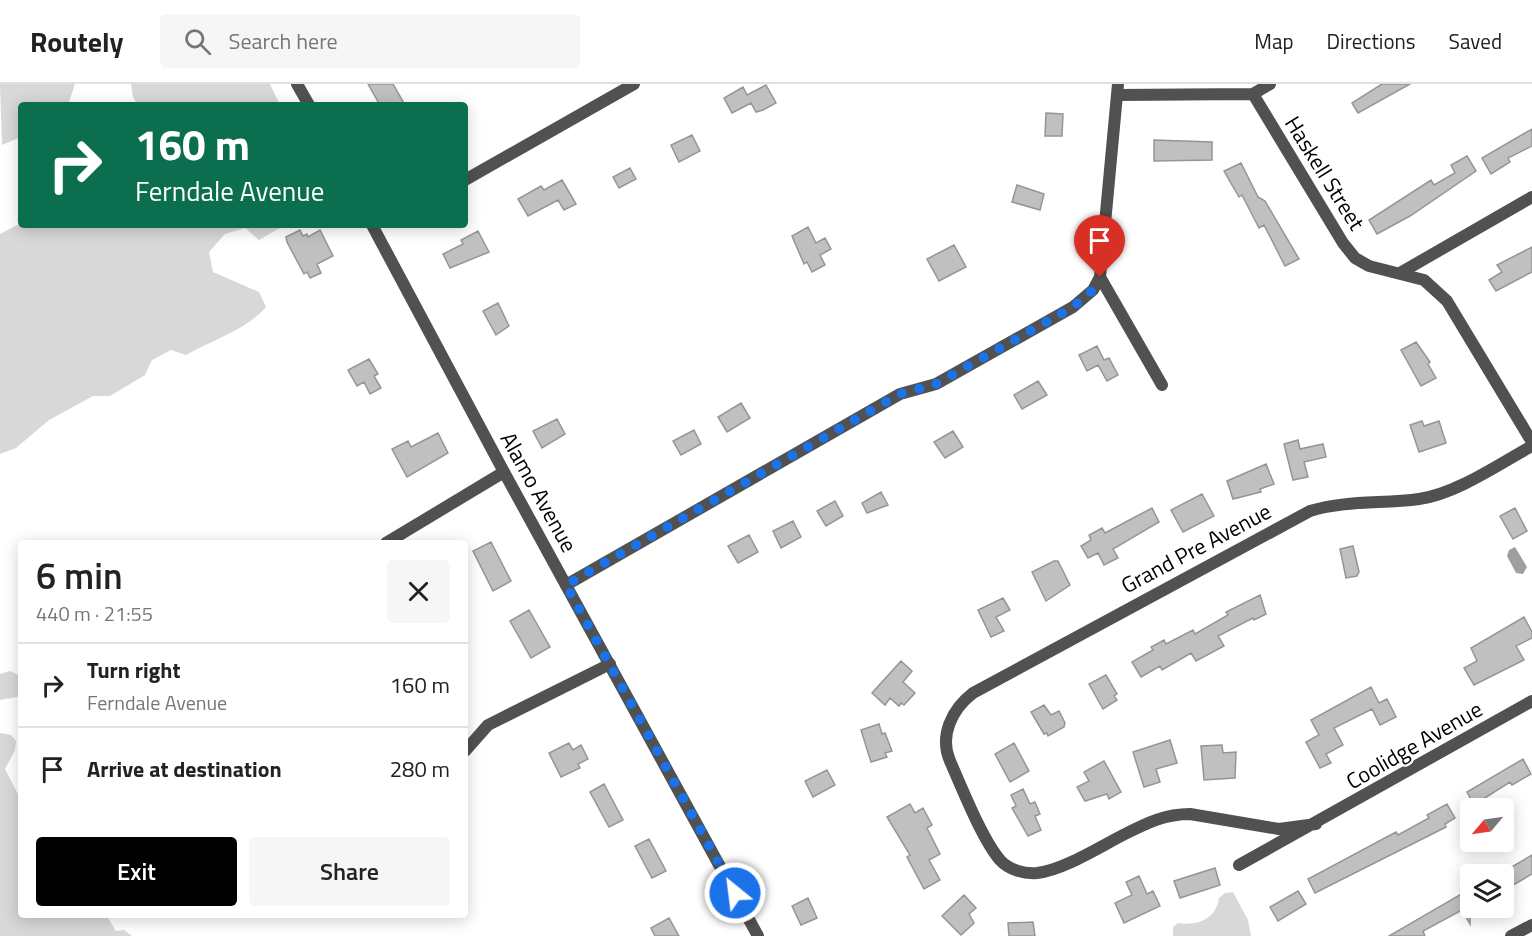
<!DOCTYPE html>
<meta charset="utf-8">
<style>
:root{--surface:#fff;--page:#f6f6f6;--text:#222;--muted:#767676;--line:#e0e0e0;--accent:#000}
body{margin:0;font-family:"Titillium Web",sans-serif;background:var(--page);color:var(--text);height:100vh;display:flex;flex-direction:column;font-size:22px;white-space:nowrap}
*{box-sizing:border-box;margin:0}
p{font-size:20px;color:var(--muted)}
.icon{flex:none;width:33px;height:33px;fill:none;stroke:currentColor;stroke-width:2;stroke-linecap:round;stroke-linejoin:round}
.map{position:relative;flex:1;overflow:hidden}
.drawer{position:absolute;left:18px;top:456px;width:450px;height:378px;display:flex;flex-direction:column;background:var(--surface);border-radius:6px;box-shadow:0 3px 15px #0003}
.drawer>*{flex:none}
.top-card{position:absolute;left:18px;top:18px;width:450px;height:126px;border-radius:6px;box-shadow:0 3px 15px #0003;background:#0b6e4f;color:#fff;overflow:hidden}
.needle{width:39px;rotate:241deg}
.buttons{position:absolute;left:1460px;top:714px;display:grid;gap:12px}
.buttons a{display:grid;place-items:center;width:54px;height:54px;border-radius:6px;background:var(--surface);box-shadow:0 3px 15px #0003;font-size:30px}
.pin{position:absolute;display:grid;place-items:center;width:51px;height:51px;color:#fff;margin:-62px -26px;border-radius:50% 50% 50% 0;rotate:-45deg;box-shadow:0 0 6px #0007}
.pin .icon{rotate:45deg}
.me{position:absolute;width:66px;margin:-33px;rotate:331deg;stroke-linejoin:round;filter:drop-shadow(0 0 4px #0008)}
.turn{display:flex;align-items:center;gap:21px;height:126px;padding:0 18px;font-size:27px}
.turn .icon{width:78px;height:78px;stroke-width:2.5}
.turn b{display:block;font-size:42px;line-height:51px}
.round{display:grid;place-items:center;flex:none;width:63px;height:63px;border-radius:6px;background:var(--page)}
.summary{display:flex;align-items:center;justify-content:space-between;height:102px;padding:0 18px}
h1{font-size:36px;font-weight:600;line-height:45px}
.action{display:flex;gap:12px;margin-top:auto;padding:12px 18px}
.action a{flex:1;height:69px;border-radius:6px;background:var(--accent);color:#fff;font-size:24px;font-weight:600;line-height:69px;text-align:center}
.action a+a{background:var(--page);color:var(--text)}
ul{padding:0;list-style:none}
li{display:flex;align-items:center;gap:18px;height:84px;padding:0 18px;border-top:2px solid var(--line)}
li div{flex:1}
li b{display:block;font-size:22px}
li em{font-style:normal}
header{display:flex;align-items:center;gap:36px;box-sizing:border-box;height:84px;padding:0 30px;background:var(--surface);border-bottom:2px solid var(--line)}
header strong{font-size:28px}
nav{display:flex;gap:33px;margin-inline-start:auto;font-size:21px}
.search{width:420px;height:54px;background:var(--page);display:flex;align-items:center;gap:15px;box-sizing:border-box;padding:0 21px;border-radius:6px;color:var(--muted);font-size:22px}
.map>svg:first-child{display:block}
</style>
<header>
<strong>Routely</strong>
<div class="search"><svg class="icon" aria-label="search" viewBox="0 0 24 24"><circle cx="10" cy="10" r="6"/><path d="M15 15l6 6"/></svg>Search here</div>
<nav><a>Map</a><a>Directions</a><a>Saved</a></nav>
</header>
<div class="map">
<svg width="1532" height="852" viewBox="0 0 1532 852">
<rect width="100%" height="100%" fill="#fff"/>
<!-- green -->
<path fill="#d8d8d8" d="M 0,0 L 75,0 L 68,21 L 21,21 L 21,53 L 2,61 Z
M 131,0 L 270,0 L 280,21 L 138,21 L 133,13 Z
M 21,139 L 21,141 L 285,141 L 259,156 L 245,144 L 225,150 L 209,168 L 213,188 L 259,208 L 266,223 C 246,246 212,256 186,271 L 171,266 L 152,276 L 145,291 L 110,312 L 93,312 L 64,328 L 49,336 L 16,364 L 0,370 L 0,150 Z
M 10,587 L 21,592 L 21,607 L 17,613 L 0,616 L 0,590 Z
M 0,649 L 11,651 L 16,657 L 15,666 L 5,685 L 21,716 L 21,831 L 106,831 L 116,847 L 124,846 L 132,852 L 0,852 Z
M 1233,808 L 1248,836 L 1251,852 L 1173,852 L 1173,843 L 1178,839 C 1198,842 1216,835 1219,814 L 1225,809 Z"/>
<!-- water -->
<path fill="#9f9f9f" d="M 1515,463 L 1527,483 L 1523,490 L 1516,489 L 1507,472 L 1509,466 Z"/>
<!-- building -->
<path fill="#c0c0c0" stroke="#959595" stroke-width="1.5" d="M 368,0 L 393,0 L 405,21 L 380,21 Z
M 1382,0 L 1410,0 L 1358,29 L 1352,19 Z
M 766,1 L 776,19 L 763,26 L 756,28 L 751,19 L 732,29 L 724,14 L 743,3 L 747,11 Z
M 1046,29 L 1063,30 L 1062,52 L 1045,52 Z
M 1532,45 L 1532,62 L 1508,74 L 1510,78 L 1491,90 L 1482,74 Z
M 692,51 L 700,67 L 679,78 L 671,61 Z
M 1154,56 L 1212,58 L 1212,76 L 1154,77 Z
M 1467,72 L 1476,87 L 1410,132 L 1377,150 L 1369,136 L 1431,96 L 1434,101 L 1455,89 L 1451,81 Z
M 1241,79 L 1258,113 L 1265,117 L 1299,175 L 1285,182 L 1264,141 L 1259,144 L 1242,111 L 1239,113 L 1224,87 Z
M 630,84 L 636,95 L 619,104 L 613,93 Z
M 562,96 L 576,120 L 564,126 L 558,116 L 528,132 L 518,115 L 541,102 L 544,106 Z
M 1017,101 L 1044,110 L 1040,126 L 1012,118 Z
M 808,143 L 816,159 L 825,154 L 831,165 L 820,171 L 825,181 L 812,188 L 807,178 L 804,180 L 792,152 Z
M 300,146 L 303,152 L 307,150 L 308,153 L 320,146 L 333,172 L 317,180 L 321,189 L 310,194 L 307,188 L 304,190 L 287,158 L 286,153 Z
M 478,147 L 489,168 L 450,184 L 443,170 L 463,160 L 461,156 Z
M 954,161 L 966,183 L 939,197 L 927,175 Z
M 1532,163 L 1532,188 L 1496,207 L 1489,196 L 1502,188 L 1497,181 Z
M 498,219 L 509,242 L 496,251 L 483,227 Z
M 1416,258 L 1430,278 L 1428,280 L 1436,294 L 1421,302 L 1401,266 Z
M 1097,262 L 1104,276 L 1109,274 L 1118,291 L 1107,297 L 1098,281 L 1087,287 L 1079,271 Z
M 369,275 L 378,290 L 374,292 L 381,304 L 370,310 L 364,298 L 357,302 L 348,286 Z
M 1038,297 L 1047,311 L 1022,325 L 1014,311 Z
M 741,319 L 750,334 L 727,348 L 718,333 Z
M 557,335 L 565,350 L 542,364 L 533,347 Z
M 1422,337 L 1424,342 L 1439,337 L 1446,359 L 1419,368 L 1410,341 Z
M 694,346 L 701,360 L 681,371 L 673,357 Z
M 953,347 L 963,363 L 945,374 L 934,358 Z
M 438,349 L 448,369 L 407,393 L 392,365 L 408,357 L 411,363 Z
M 1298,356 L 1300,365 L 1323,360 L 1326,373 L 1304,378 L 1308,393 L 1293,396 L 1284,360 Z
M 1266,380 L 1274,400 L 1260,405 L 1261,408 L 1233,415 L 1227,397 Z
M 881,408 L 888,421 L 867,429 L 862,419 Z
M 1202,410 L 1214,432 L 1183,448 L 1171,426 Z
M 835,417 L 843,432 L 826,442 L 817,427 Z
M 1152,424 L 1159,438 L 1113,465 L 1118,474 L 1104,481 L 1098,469 L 1088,474 L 1081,462 L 1091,456 L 1089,451 L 1102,444 L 1105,449 Z
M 1515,424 L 1527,447 L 1513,455 L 1500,432 Z
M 793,437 L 801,453 L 781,464 L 773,447 Z
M 749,451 L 758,468 L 738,479 L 728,462 Z
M 491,458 L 511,497 L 493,507 L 473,467 Z
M 1353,462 L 1359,488 L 1357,492 L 1346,494 L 1340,465 Z
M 1054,477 L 1058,477 L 1070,501 L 1046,517 L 1032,488 Z
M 1260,511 L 1266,530 L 1254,536 L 1253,534 L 1218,552 L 1224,562 L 1196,577 L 1191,569 L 1162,586 L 1160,582 L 1141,593 L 1132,578 L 1153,566 L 1151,563 L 1164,556 L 1166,560 L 1193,546 L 1195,550 L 1228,531 L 1226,528 Z
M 1003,514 L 1010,526 L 996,533 L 1004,547 L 991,553 L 978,526 Z
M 529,526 L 550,563 L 531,574 L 510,537 Z
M 1524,533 L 1532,548 L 1532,554 L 1516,562 L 1524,576 L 1474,601 L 1464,584 L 1477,577 L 1471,564 Z
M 901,577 L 912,587 L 903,598 L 915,609 L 904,621 L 901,619 L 899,622 L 890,614 L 885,621 L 872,609 Z
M 1106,591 L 1117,610 L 1114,612 L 1117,616 L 1103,625 L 1089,600 Z
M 1371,603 L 1379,619 L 1387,615 L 1396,633 L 1380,641 L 1372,625 L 1334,644 L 1343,661 L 1326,670 L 1331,679 L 1320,684 L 1306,658 L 1319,651 L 1311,636 Z
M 1044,621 L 1051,631 L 1059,627 L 1065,639 L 1064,643 L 1048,652 L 1047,649 L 1044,650 L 1031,628 Z
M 879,640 L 882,650 L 885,649 L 892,667 L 885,669 L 887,673 L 871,678 L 861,646 Z
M 1170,656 L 1177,679 L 1156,685 L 1160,698 L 1144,703 L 1133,668 Z
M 569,659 L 573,666 L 581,661 L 588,675 L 578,680 L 580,684 L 561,693 L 549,669 Z
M 1014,659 L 1029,687 L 1010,698 L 995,670 Z
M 1222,661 L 1223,669 L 1236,668 L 1235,694 L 1204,696 L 1201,662 Z
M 1523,675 L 1531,690 L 1512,701 L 1510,698 L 1474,721 L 1467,708 Z
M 1104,677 L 1121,708 L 1109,715 L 1107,710 L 1085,717 L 1077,703 L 1089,697 L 1084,688 Z
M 827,686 L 835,701 L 813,713 L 805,697 Z
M 604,700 L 623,736 L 609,743 L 590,708 Z
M 1023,705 L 1030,720 L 1035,718 L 1040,730 L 1035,732 L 1041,746 L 1028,752 L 1012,724 L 1016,722 L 1011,711 Z
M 910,720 L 915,729 L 923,724 L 932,741 L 927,744 L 940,770 L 929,776 L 940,796 L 924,805 L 907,773 L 910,771 L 887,733 Z
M 1447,720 L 1455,734 L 1445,740 L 1446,743 L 1315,809 L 1308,795 L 1396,748 L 1398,751 L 1429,734 L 1427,731 Z
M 649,755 L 666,787 L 652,794 L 635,762 Z
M 1532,771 L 1532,790 L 1503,807 L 1503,788 Z
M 1215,784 L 1220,801 L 1180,814 L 1174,797 Z
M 1139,792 L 1147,810 L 1153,807 L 1160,822 L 1124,839 L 1115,819 L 1132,811 L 1126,798 Z
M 1470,805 L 1470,840 L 1462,826 L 1423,847 L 1425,852 L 1389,852 Z
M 1298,807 L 1306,820 L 1278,837 L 1270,823 Z
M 964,811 L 976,824 L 969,830 L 974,839 L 961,851 L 942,832 Z
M 808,814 L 817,834 L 801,841 L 792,822 Z
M 669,834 L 679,852 L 655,852 L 651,844 Z
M 1033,838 L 1035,852 L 1009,852 L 1008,839 Z"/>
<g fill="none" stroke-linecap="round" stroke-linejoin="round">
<!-- minor -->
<path stroke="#515151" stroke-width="12" d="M 1118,0 L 1100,193 L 1162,301
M 1253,10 L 1343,159 L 1355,174 L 1369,182 L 1424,196 L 1447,217 L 1532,358
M 1117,11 L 1253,10 L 1270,0
M 465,96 L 634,0
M 1400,189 L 1532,113
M 386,459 L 504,388
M 566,501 L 900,310 L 936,300 L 1073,223 L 1093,206 L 1100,193
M 465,667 L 488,641 L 610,580
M 1316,740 L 1279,745 L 1190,730 C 1165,730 1147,739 1125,750 C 1101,762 1064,786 1037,789 C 1024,790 1009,786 1000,776 C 982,755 962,704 950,677 C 939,652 952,625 973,609 L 1310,427 C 1346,416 1382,420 1419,415 C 1456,410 1499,380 1532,362
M 1239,781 L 1532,617
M 1511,852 L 1532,841"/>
<!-- tertiary -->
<path stroke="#515151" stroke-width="12" d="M 297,0 L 309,21
M 372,141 L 504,388 L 758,852"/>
</g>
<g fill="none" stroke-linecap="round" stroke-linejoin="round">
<!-- route -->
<path stroke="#1a73e8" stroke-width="10" stroke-dasharray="0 18" d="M 735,809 L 566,501 L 900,310 L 936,300 L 1073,223 L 1093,206 L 1100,193"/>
</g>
<g text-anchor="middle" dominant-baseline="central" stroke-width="4.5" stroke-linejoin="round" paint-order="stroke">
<!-- street labels -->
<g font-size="22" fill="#000" stroke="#fff">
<text transform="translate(1325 89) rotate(58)">Haskell Street</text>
<text transform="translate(539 408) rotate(61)">Alamo Avenue</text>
<text transform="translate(1196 464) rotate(-28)">Grand Pre Avenue</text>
<text transform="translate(1414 661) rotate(-30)">Coolidge Avenue</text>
</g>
</g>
</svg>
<div class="buttons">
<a><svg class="needle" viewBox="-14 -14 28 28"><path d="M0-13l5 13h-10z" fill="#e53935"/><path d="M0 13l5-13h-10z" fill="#767676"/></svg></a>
<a><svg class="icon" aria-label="layers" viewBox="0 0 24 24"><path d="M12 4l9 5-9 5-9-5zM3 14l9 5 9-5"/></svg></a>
</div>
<div class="pin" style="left:1100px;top:193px;background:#d93025"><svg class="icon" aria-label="arrive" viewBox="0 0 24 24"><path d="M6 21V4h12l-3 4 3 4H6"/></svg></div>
<svg class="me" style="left:735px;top:809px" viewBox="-20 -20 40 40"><circle r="17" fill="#1a73e8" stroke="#fff" stroke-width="3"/><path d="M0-11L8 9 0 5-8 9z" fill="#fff"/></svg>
<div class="top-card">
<div class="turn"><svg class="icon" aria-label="right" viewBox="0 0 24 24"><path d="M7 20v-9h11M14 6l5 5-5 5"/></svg><div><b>160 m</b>Ferndale Avenue</div></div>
</div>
<section class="drawer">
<div class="summary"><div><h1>6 min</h1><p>440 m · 21:55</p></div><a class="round"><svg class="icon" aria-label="close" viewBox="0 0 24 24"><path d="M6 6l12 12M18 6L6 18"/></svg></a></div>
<ul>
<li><svg class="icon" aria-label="right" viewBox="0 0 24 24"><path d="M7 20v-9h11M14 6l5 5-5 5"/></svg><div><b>Turn right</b><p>Ferndale Avenue</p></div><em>160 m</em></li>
<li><svg class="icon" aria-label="arrive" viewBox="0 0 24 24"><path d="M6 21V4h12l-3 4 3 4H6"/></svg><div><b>Arrive at destination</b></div><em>280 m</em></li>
</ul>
<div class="action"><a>Exit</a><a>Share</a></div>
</section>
</div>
